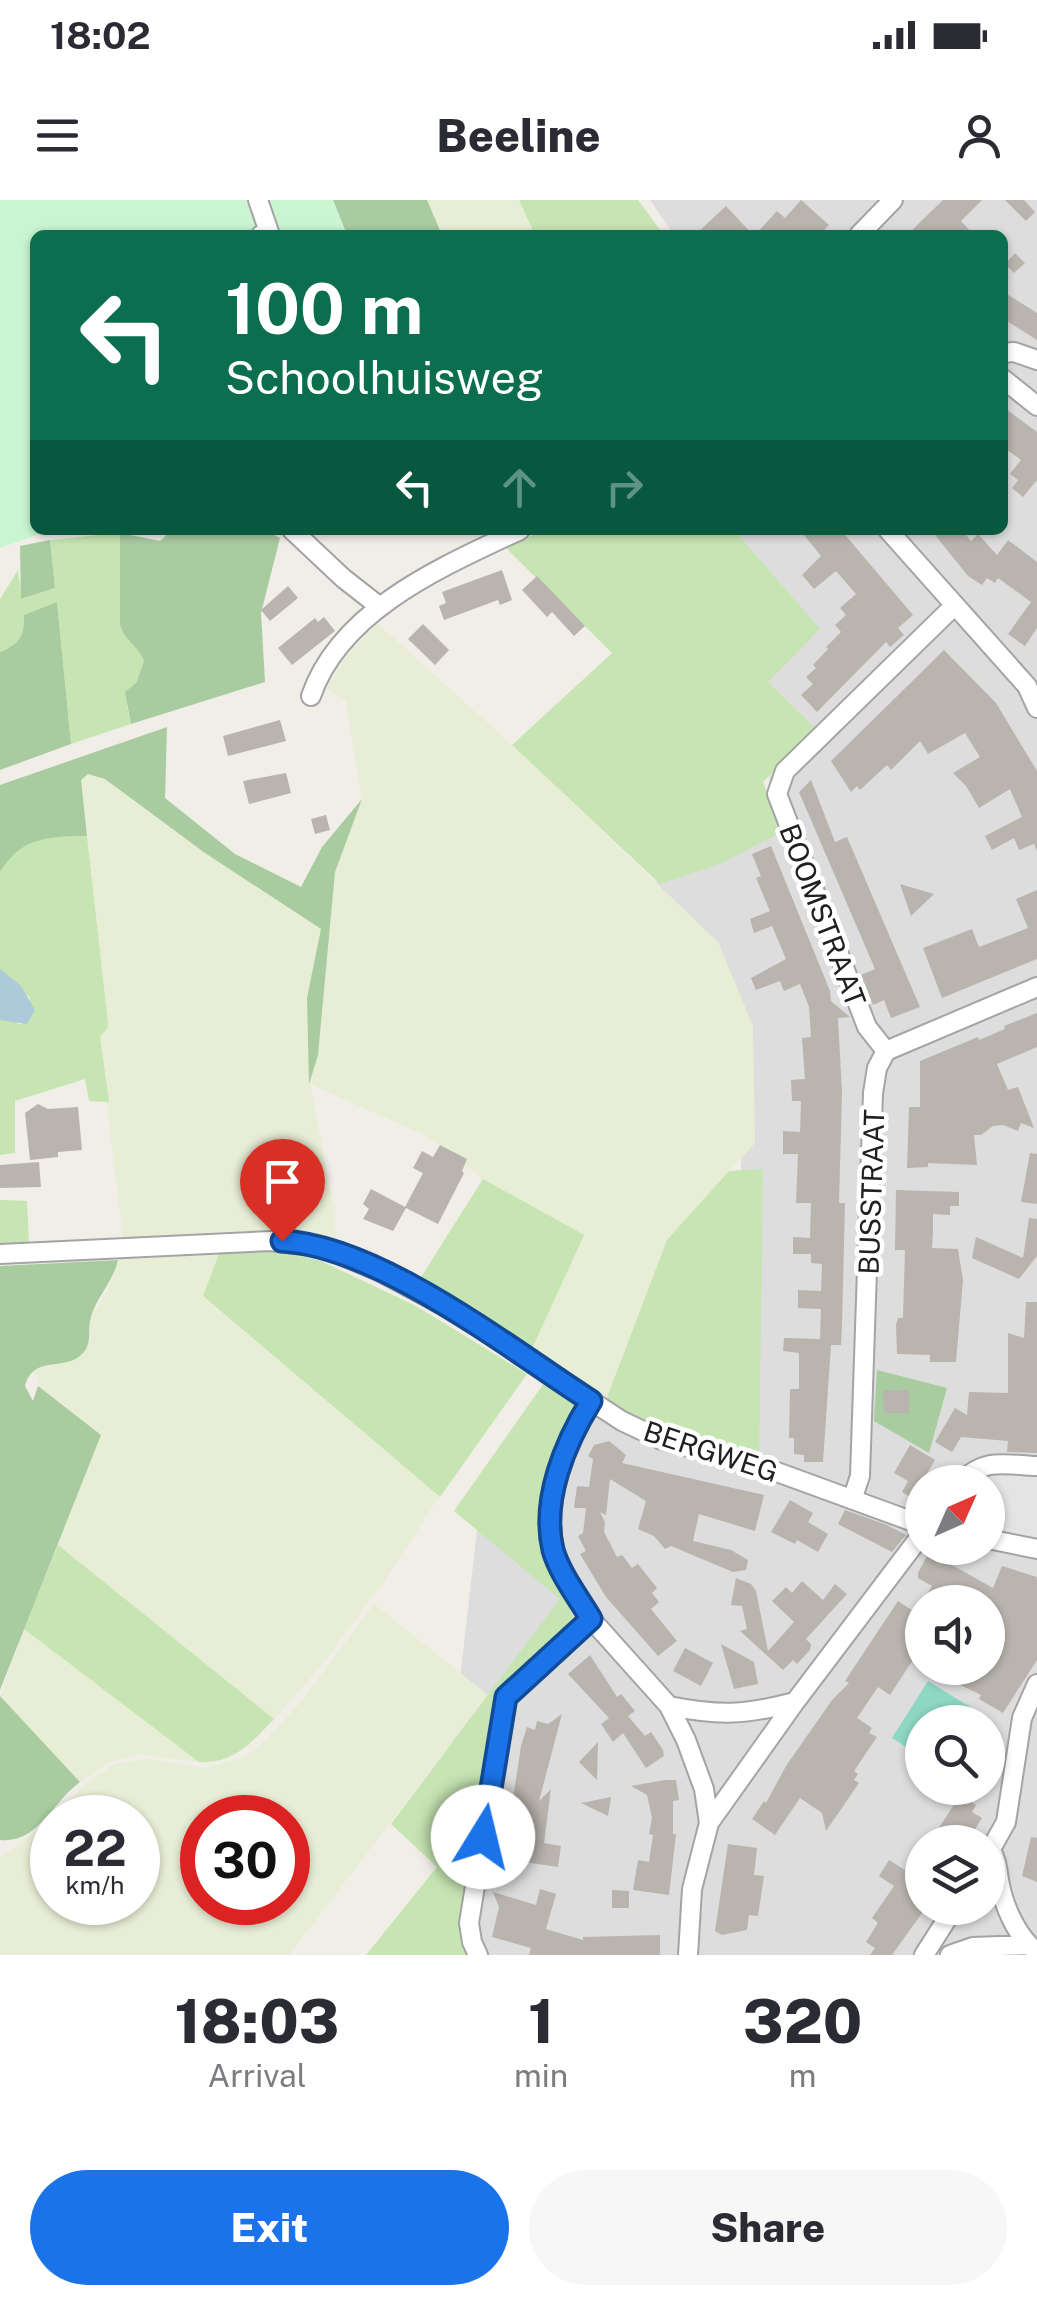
<!DOCTYPE html>
<style>
:root{--surface:#fff;--page:#f7f7f7;--text:#2b2b33;--muted:#7c7c81;--accent:#1a73e8}
body{margin:0;font-family:"Public Sans",sans-serif;background:var(--page);color:var(--text);height:100vh;display:flex;flex-direction:column;font-size:38px;white-space:nowrap}
*{box-sizing:border-box;margin:0}
p{font-size:32px;color:var(--muted)}
.icon{flex:none;width:55px;height:55px;fill:none;stroke:currentColor;stroke-width:2;stroke-linecap:round;stroke-linejoin:round}
.map{position:relative;height:1755px;overflow:hidden}
.sheet{display:flex;flex-direction:column;background:var(--surface);flex:1}
.sheet>*{flex:none}
.hud{position:absolute;left:30px;top:30px;width:978px;height:305px;border-radius:15px;box-shadow:0 2px 8px #0004;background:#0b6e4f;color:#fff;overflow:hidden}
.needle{width:65px;rotate:45deg}
.tools{position:absolute;left:905px;top:1265px;display:grid;gap:20px}
.tools a{display:grid;place-items:center;width:100px;height:100px;border-radius:50%;background:var(--surface);box-shadow:0 2px 8px #0004;font-size:50px}
.speed{position:absolute;left:30px;top:1595px;display:flex;gap:20px;font-size:50px;font-weight:700;text-align:center}
.speed>*{display:grid;place-content:center;width:130px;height:130px;border-radius:50%;background:var(--surface);box-shadow:0 2px 8px #0004;line-height:1}
.speed small{font-size:25px;font-weight:400}
.speed .limit{border:15px solid #d22;background:#fff;color:#111}
.pin{position:absolute;display:grid;place-items:center;width:85px;height:85px;color:#fff;margin:-102px -42px;border-radius:50% 50% 50% 0;rotate:-45deg;box-shadow:0 0 10px #0007}
.pin .icon{rotate:45deg}
.me{position:absolute;width:110px;margin:-55px;rotate:9deg;stroke-linejoin:round;filter:drop-shadow(0 0 8px #0008)}
.turn{display:flex;align-items:center;gap:35px;height:210px;padding:0 30px;font-size:45px}
.turn .icon{width:130px;height:130px;stroke-width:2.5}
.turn b{display:block;font-size:70px;line-height:85px}
.lanes{display:flex;align-items:center;height:95px;padding:0 30px;background:#0003;justify-content:center;gap:50px;direction:ltr}
.lanes .off{opacity:.35}
.eta{display:flex;justify-content:space-evenly;align-items:center;height:170px;text-align:center}
.eta b{font-size:60px;font-weight:800;line-height:70px}
.action{display:flex;gap:20px;margin-top:auto;padding:20px 30px}
.action a{flex:1;height:115px;border-radius:60px;background:var(--accent);color:#fff;font-size:40px;font-weight:800;line-height:115px;text-align:center}
.action a+a{background:var(--page);color:var(--text)}
.status{display:flex;justify-content:space-between;align-items:center;height:70px;padding:0 50px;background:var(--surface);direction:ltr}
.status svg{height:28px;fill:currentColor}
header{display:flex;justify-content:space-between;align-items:center;height:130px;padding:0 30px;background:var(--surface);font-size:45px;font-weight:800}
.map>svg:first-child{display:block}
</style>
<div class="status"><b>18:02</b><svg viewBox="0 0 49 12"><path d="M0 12V9h3v3zM5 12V6h3v6zM10 12V3h3v9zM15 12V0h3v12zM26 1h20v11H26zM47 4h2v5h-2z"/></svg></div>
<header><svg class="icon" aria-label="menu" viewBox="0 0 24 24"><path d="M4 6h16M4 12h16M4 18h16"/></svg>Beeline<svg class="icon" aria-label="person" viewBox="0 0 24 24"><circle cx="12" cy="8" r="4"/><path d="M4 21q1-7 8-7t8 7"/></svg></header>
<div class="map">
<svg width="1037" height="1755" viewBox="0 0 1037 1755">
<rect width="100%" height="100%" fill="#f0eee7"/>
<!-- residential -->
<path fill="#dedddd" fill-rule="evenodd" d="M 650,0 L 1037,0 L 1037,1755 L 444,1755 L 435,1696 L 482,1287 L 552,1192 L 755,1271 L 739,1005 L 748,827 L 656,682 L 777,629 L 769,578 L 809,529 L 763,478 L 734,330 L 1002,330 L 1002,35 L 674,35 ZM 922,1282 L 988,1282 L 988,1348 L 922,1348 ZM 922,1402 L 988,1402 L 988,1468 L 922,1468 ZM 922,1522 L 988,1522 L 988,1588 L 922,1588 ZM 922,1642 L 988,1642 L 988,1708 L 922,1708 Z"/>
<!-- farmland -->
<path fill="#e8edd5" fill-rule="evenodd" d="M 427,0 L 519,0 L 535,35 L 442,35 Z
M 378,424 L 512,545 L 718,742 L 753,826 L 755,943 L 667,1040 L 606,1200 L 530,1153 L 583,1035 L 483,979 L 427,936 L 310,884 L 334,1009 L 336,1047 L 303,1031 L 288,1029 L 123,1038 L 99,837 L 107,829 L 108,823 L 81,580 L 87,574 L 105,579 L 205,653 L 322,730 L 307,798 L 310,880 L 318,855 L 335,672 L 362,599 L 346,500 L 327,488 L 348,454 Z
M 219,1054 L 203,1097 L 439,1297 L 384,1381 L 320,1467 L 274,1519 L 58,1345 L 101,1235 L 38,1186 L 40,1179 L 33,1172 L 47,1163 L 70,1161 L 89,1142 L 91,1118 L 108,1089 L 118,1060 Z
M 374,1404 L 488,1495 L 289,1755 L 0,1755 L 0,1658 L 52,1619 L 52,1702 L 138,1702 L 138,1618 L 54,1617 L 86,1583 L 115,1564 L 146,1559 L 206,1568 L 245,1557 L 265,1542 L 301,1502 ZM 202,1618 L 288,1618 L 288,1702 L 202,1702 Z
M 24,1429 L 199,1562 L 137,1554 L 109,1562 L 80,1582 L 0,1496 Z"/>
<!-- grass -->
<path fill="#c6e5b2" d="M 519,0 L 638,0 L 664,35 L 535,35 Z
M 544,330 L 734,330 L 820,429 L 768,482 L 817,530 L 763,582 L 783,631 L 720,664 L 660,684 L 512,545 L 612,453 L 506,348 Z
M 120,333 L 120,424 C 123,439 138,446 144,461 L 127,506 L 131,524 L 71,544 L 57,402 L 25,415 C 25,436 19,444 0,452 L 0,399 L 18,370 L 22,399 L 55,388 L 50,340 Z
M 87,636 L 108,823 L 107,829 L 100,837 L 109,902 L 89,901 L 85,879 L 15,901 L 15,953 L 0,955 L 0,820 L 12,820 L 21,825 L 30,798 L 0,769 L 0,672 L 11,653 L 43,637 Z
M 763,969 L 759,1267 C 705,1253 653,1229 606,1200 L 667,1040 L 729,971 Z
M 483,979 L 584,1035 L 530,1153 L 416,1085 Z
M 0,1000 L 27,1001 L 29,1044 L 0,1045 Z
M 280,1051 L 321,1061 L 416,1106 L 527,1174 L 440,1297 L 203,1096 L 219,1054 Z
M 544,1183 L 577,1204 C 555,1244 531,1290 540,1338 C 545,1366 562,1393 574,1418 L 503,1484 L 493,1520 L 466,1750 L 470,1755 L 366,1755 L 437,1667 L 391,1624 L 560,1399 L 454,1311 Z
M 58,1345 L 274,1519 C 252,1542 234,1564 199,1562 L 24,1429 Z"/>
<!-- forest -->
<path fill="#a8cba0" d="M 333,0 L 427,0 L 442,35 L 347,35 Z
M 172,330 L 265,330 L 280,338 L 261,413 L 265,482 L 131,524 L 125,492 L 136,483 L 144,461 C 138,446 123,439 120,424 L 120,333 L 160,341 Z
M 50,340 L 55,388 L 21,399 L 20,346 Z
M 57,402 L 71,544 L 0,570 L 0,452 C 19,444 25,436 24,415 Z
M 167,527 L 165,598 L 235,654 L 301,687 L 322,647 L 362,599 L 335,672 L 318,855 L 309,884 L 307,798 L 321,729 L 205,653 L 105,579 L 88,574 L 81,580 L 87,636 C 48,637 22,636 0,672 L 0,585 Z
M 118,1060 C 113,1082 97,1096 91,1117 C 87,1130 93,1144 82,1154 C 64,1172 34,1154 25,1186 L 33,1201 L 38,1186 L 101,1235 L 0,1490 L 0,1066 Z
M 877,1170 L 947,1188 L 929,1253 L 874,1221 Z
M 0,1496 L 80,1582 C 53,1601 38,1644 0,1640 Z"/>
<!-- park -->
<path fill="#c9f5d1" d="M 0,0 L 333,0 L 346,35 L 35,35 L 35,330 L 51,330 L 0,348 Z"/>
<!-- pitch -->
<path fill="#8dd7c3" d="M 928,1481 L 975,1510 L 967,1522 L 922,1522 L 922,1557 L 892,1538 Z"/>
<!-- parking -->
<path fill="#e4e4e4" d="M 1037,1271 L 1037,1343 L 988,1333 L 988,1282 L 969,1282 L 977,1273 Z"/>
<!-- water -->
<path fill="#accad9" d="M 0,769 L 21,786 L 35,810 L 27,824 L 0,820 Z"/>
<!-- building -->
<path fill="#b9b4ad" d="M 801,0 L 829,25 L 819,35 L 755,35 L 777,11 L 785,18 Z
M 943,0 L 982,0 L 961,21 L 974,35 L 907,35 Z
M 1005,0 L 1024,0 L 1035,12 L 1026,21 Z
M 726,6 L 753,35 L 695,35 Z
M 1015,53 L 1025,63 L 1014,73 L 1005,64 Z
M 1002,91 L 1037,113 L 1037,140 L 1002,118 Z
M 1002,206 L 1037,232 L 1037,280 L 1023,297 L 1012,288 L 1018,280 L 1010,274 L 1021,260 L 1002,246 Z
M 800,330 L 841,330 L 913,415 L 898,428 L 904,435 L 890,447 L 886,442 L 817,512 L 801,495 L 813,484 L 806,477 L 816,468 L 813,465 L 828,449 L 826,447 L 841,432 L 835,425 L 846,415 L 840,408 L 856,394 L 836,371 L 814,389 L 802,375 L 821,356 Z
M 931,330 L 962,330 L 971,341 L 978,334 L 997,355 L 1008,340 L 1037,362 L 1037,428 L 1025,446 L 1008,434 L 1031,402 L 998,378 L 995,383 L 987,378 L 982,385 L 968,376 Z
M 502,370 L 512,400 L 500,405 L 498,400 L 444,420 L 439,406 L 446,403 L 442,392 Z
M 537,376 L 585,426 L 574,436 L 552,412 L 547,417 L 522,390 Z
M 288,386 L 298,398 L 270,421 L 261,410 Z
M 324,417 L 335,431 L 292,465 L 278,448 L 315,418 L 318,422 Z
M 423,424 L 449,450 L 435,465 L 408,439 Z
M 944,450 L 996,503 L 1037,571 L 1037,651 L 1034,644 L 1019,650 L 1014,638 L 992,650 L 985,636 L 1022,617 L 1010,589 L 979,608 L 966,586 L 953,573 L 980,557 L 965,533 L 928,554 L 920,541 L 891,570 L 887,565 L 860,590 L 857,586 L 851,592 L 831,561 Z
M 280,520 L 286,541 L 228,556 L 223,536 Z
M 286,573 L 291,593 L 249,604 L 243,581 Z
M 811,580 L 835,642 L 847,637 L 920,807 L 891,818 L 884,800 L 873,805 L 861,775 L 875,769 L 799,592 Z
M 326,615 L 330,630 L 315,634 L 311,619 Z
M 771,646 L 830,791 L 831,801 L 850,817 L 838,818 L 842,893 L 839,1003 L 845,1003 L 842,1126 L 841,1145 L 831,1145 L 823,1262 L 804,1262 L 804,1255 L 794,1254 L 794,1238 L 789,1238 L 790,1189 L 799,1189 L 799,1153 L 783,1151 L 784,1138 L 820,1139 L 821,1109 L 798,1108 L 798,1090 L 821,1091 L 822,1064 L 811,1063 L 811,1054 L 793,1054 L 793,1037 L 810,1038 L 811,1003 L 796,1003 L 798,954 L 783,954 L 783,931 L 800,932 L 801,901 L 792,901 L 791,880 L 805,879 L 802,838 L 811,837 L 809,807 L 800,784 L 784,791 L 780,781 L 756,790 L 751,778 L 786,759 L 772,726 L 754,733 L 750,719 L 770,711 L 756,678 L 761,676 L 752,654 Z
M 900,684 L 934,694 L 911,716 Z
M 1037,690 L 1037,759 L 942,798 L 923,748 L 972,729 L 979,747 L 1028,728 L 1016,699 Z
M 1037,813 L 1037,847 L 997,864 L 1008,890 L 1018,887 L 1034,928 L 1021,923 L 1018,931 L 1003,925 L 993,926 L 981,935 L 974,935 L 977,965 L 928,963 L 928,967 L 907,968 L 909,907 L 920,907 L 920,861 L 978,837 L 979,840 L 1005,829 L 1004,826 Z
M 38,904 L 48,909 L 78,907 L 82,950 L 58,952 L 58,957 L 30,960 L 25,913 Z
M 440,945 L 467,959 L 462,971 L 464,973 L 438,1024 L 406,1008 L 393,1031 L 363,1019 L 369,1009 L 363,1004 L 371,989 L 405,1007 L 423,973 L 413,968 L 422,951 L 433,957 Z
M 1030,953 L 1037,954 L 1037,1004 L 1021,1002 Z
M 39,962 L 41,987 L 0,988 L 0,965 Z
M 896,990 L 959,992 L 959,1006 L 950,1006 L 950,1015 L 933,1014 L 933,1031 L 932,1048 L 958,1049 L 963,1080 L 956,1162 L 930,1162 L 930,1155 L 897,1154 L 896,1125 L 898,1118 L 903,1118 L 905,1050 L 895,1050 Z
M 1029,1018 L 1037,1019 L 1037,1056 L 1019,1079 L 972,1058 L 976,1037 L 1023,1058 Z
M 1026,1102 L 1037,1102 L 1037,1253 L 1007,1252 L 1008,1241 L 961,1237 L 952,1252 L 935,1242 L 955,1208 L 967,1215 L 969,1192 L 1008,1193 L 1008,1133 L 1024,1138 Z
M 883,1190 L 909,1190 L 909,1213 L 884,1213 Z
M 609,1241 L 626,1255 L 622,1263 L 764,1295 L 755,1331 L 699,1314 L 693,1341 L 731,1350 L 748,1360 L 746,1370 L 733,1372 L 671,1346 L 665,1349 L 654,1336 L 638,1329 L 646,1301 L 610,1279 L 606,1315 L 600,1312 L 605,1322 L 604,1332 L 617,1357 L 622,1355 L 632,1368 L 638,1364 L 657,1388 L 652,1393 L 659,1402 L 651,1409 L 677,1441 L 658,1456 L 606,1397 L 580,1354 L 586,1351 L 578,1336 L 583,1333 L 586,1308 L 574,1308 L 577,1286 L 589,1287 L 593,1259 L 588,1256 L 594,1245 Z
M 910,1245 L 935,1260 L 922,1282 L 922,1304 L 902,1292 L 908,1281 L 894,1273 Z
M 790,1300 L 813,1313 L 808,1322 L 828,1334 L 818,1352 L 797,1340 L 795,1344 L 771,1332 Z
M 845,1310 L 887,1325 L 906,1335 L 892,1352 L 838,1324 Z
M 929,1352 L 993,1388 L 1002,1366 L 1037,1377 L 1037,1460 L 1003,1513 L 979,1499 L 981,1495 L 925,1468 L 988,1468 L 988,1402 L 922,1402 L 932,1386 L 918,1378 L 918,1373 Z
M 736,1378 L 751,1384 L 756,1391 L 768,1451 L 794,1422 L 772,1401 L 786,1387 L 792,1393 L 802,1381 L 823,1400 L 835,1384 L 847,1394 L 806,1439 L 811,1444 L 810,1450 L 797,1464 L 793,1460 L 783,1470 L 740,1431 L 747,1429 L 742,1406 L 731,1405 Z
M 898,1401 L 916,1413 L 904,1432 L 922,1446 L 890,1495 L 878,1487 L 857,1518 L 872,1528 L 869,1533 L 877,1537 L 854,1571 L 858,1574 L 854,1580 L 859,1583 L 826,1631 L 822,1613 L 800,1598 L 775,1635 L 752,1619 L 764,1601 L 766,1603 L 786,1566 L 832,1500 L 849,1483 L 845,1481 Z
M 721,1444 L 754,1462 L 758,1484 L 734,1489 Z
M 685,1448 L 713,1463 L 701,1486 L 673,1471 Z
M 590,1455 L 617,1497 L 621,1494 L 635,1511 L 628,1516 L 645,1536 L 651,1532 L 663,1550 L 664,1556 L 646,1568 L 623,1533 L 613,1542 L 601,1524 L 609,1518 L 568,1474 Z
M 562,1514 L 539,1601 L 551,1589 L 544,1643 L 561,1646 L 558,1667 L 504,1659 L 521,1546 L 527,1527 L 535,1530 L 537,1521 L 548,1524 Z
M 598,1542 L 597,1580 L 579,1562 Z
M 665,1580 L 676,1580 L 679,1600 L 673,1601 L 673,1634 L 676,1634 L 669,1695 L 633,1690 L 638,1660 L 649,1662 L 653,1635 L 649,1634 L 652,1618 L 647,1595 L 631,1586 Z
M 960,1595 L 976,1605 L 972,1612 L 982,1618 L 967,1642 L 930,1642 Z
M 611,1597 L 608,1616 L 581,1603 Z
M 1031,1637 L 1037,1638 L 1037,1682 L 1022,1676 Z
M 728,1644 L 757,1648 L 754,1675 L 764,1676 L 758,1716 L 749,1715 L 747,1730 L 722,1735 L 715,1731 Z
M 922,1650 L 922,1713 L 892,1755 L 870,1755 L 875,1748 L 866,1742 L 878,1723 L 872,1718 L 894,1686 L 879,1676 L 889,1660 L 908,1672 Z
M 540,1689 L 556,1694 L 546,1729 L 583,1740 L 583,1737 L 660,1735 L 660,1755 L 529,1755 L 531,1748 L 492,1737 L 499,1707 L 493,1692 L 536,1705 Z
M 612,1690 L 629,1691 L 629,1708 L 612,1708 Z"/>
<g fill="none" stroke-linecap="round" stroke-linejoin="round">
<!-- minor casing -->
<g stroke="#a4a4a4" stroke-width="22">
<path id="minor" d="M 258,0 L 269,32 L 261,35
M 859,35 L 893,0
M 1002,153 L 1014,152 L 1037,160
M 1002,178 L 1037,206
M 292,330 L 343,378 L 380,407
M 888,330 L 1027,486 L 1037,508
M 311,496 C 341,409 444,366 520,330
M 886,851 L 867,827 L 777,594 L 785,571 L 955,405
M 0,1054 L 270,1041 L 321,1047 L 379,1071 L 452,1110 L 622,1221 L 662,1240 L 766,1268 L 922,1325
M 961,1282 C 984,1257 1006,1265 1037,1266
M 853,1297 L 860,1276 L 873,893 L 877,868 L 886,851 L 1037,787
M 988,1339 L 1037,1349
M 591,1419 L 669,1506 L 686,1540 L 704,1589 L 709,1623 L 692,1689 L 688,1755
M 669,1506 C 720,1516 745,1515 795,1502
M 709,1623 L 795,1502 L 922,1334
M 990,1649 C 997,1660 997,1668 999,1680 C 1003,1705 1017,1737 1037,1752
M 988,1654 L 1006,1622 L 1022,1518 L 1037,1484
M 478,1755 L 472,1742 L 469,1723 L 506,1497 L 591,1419 C 578,1397 560,1374 553,1350 C 541,1300 565,1243 591,1201
M 924,1755 L 954,1708
M 950,1755 L 973,1747 L 1028,1745"/>
</g>
<!-- minor -->
<use href="#minor" stroke="#fff" stroke-width="18"/>
</g>
<g fill="none" stroke-linecap="round" stroke-linejoin="round">
<!-- route casing -->
<g stroke="#114b97" stroke-width="25">
<path id="route" d="M 282,1041 C 380,1046 510,1149 591,1201 C 565,1243 541,1300 553,1350 C 560,1374 578,1397 591,1419 L 506,1497 L 483,1637"/>
</g>
<!-- route -->
<use href="#route" stroke="#1a73e8" stroke-width="18"/>
</g>
<g text-anchor="middle" dominant-baseline="central" stroke-width="9" stroke-linejoin="round" paint-order="stroke">
<!-- street labels -->
<g font-size="28" fill="#202020" stroke="#fff">
<text transform="translate(823 715) rotate(69)">BOOMSTRAAT</text>
<text transform="translate(871 992) rotate(-88)">BUSSTRAAT</text>
<text transform="translate(711 1251) rotate(18)">BERGWEG</text>
</g>
</g>
</svg>
<div class="tools">
<a><svg class="needle" viewBox="-14 -14 28 28"><path d="M0-13l5 13h-10z" fill="#e53935"/><path d="M0 13l5-13h-10z" fill="#7c7c81"/></svg></a>
<a><svg class="icon" aria-label="sound" viewBox="0 0 24 24"><path d="M4 9h4l5-4v14l-5-4H4zM17 9q2 3 0 6"/></svg></a>
<a><svg class="icon" aria-label="search" viewBox="0 0 24 24"><circle cx="10" cy="10" r="6"/><path d="M15 15l6 6"/></svg></a>
<a><svg class="icon" aria-label="layers" viewBox="0 0 24 24"><path d="M12 4l9 5-9 5-9-5zM3 14l9 5 9-5"/></svg></a>
</div>
<div class="speed"><div>22<small>km/h</small></div><div class="limit">30</div></div>
<div class="pin" style="left:282px;top:1041px;background:#d93025"><svg class="icon" aria-label="arrive" viewBox="0 0 24 24"><path d="M6 21V4h12l-3 4 3 4H6"/></svg></div>
<svg class="me" style="left:483px;top:1637px" viewBox="-20 -20 40 40"><circle r="19" fill="#fff"/><path d="M0-13L10 11 0 6-10 11z" fill="#1a73e8"/></svg>
<div class="hud">
<div class="turn"><svg class="icon" aria-label="left" viewBox="0 0 24 24"><path d="M17 20v-9H6M10 6l-5 5 5 5"/></svg><div><b>100 m</b>Schoolhuisweg</div></div>
<div class="lanes"><svg class="icon" aria-label="left" viewBox="0 0 24 24"><path d="M17 20v-9H6M10 6l-5 5 5 5"/></svg><svg class="icon off" aria-label="ahead" viewBox="0 0 24 24"><path d="M12 20V5M6 11l6-6 6 6"/></svg><svg class="icon off" aria-label="right" viewBox="0 0 24 24"><path d="M7 20v-9h11M14 6l5 5-5 5"/></svg></div>
</div>
</div>
<section class="sheet">
<div class="eta">
<div><b>18:03</b><p>Arrival</p></div>
<div><b>1</b><p>min</p></div>
<div><b>320</b><p>m</p></div>
</div>
<div class="action"><a>Exit</a><a>Share</a></div>
</section>
